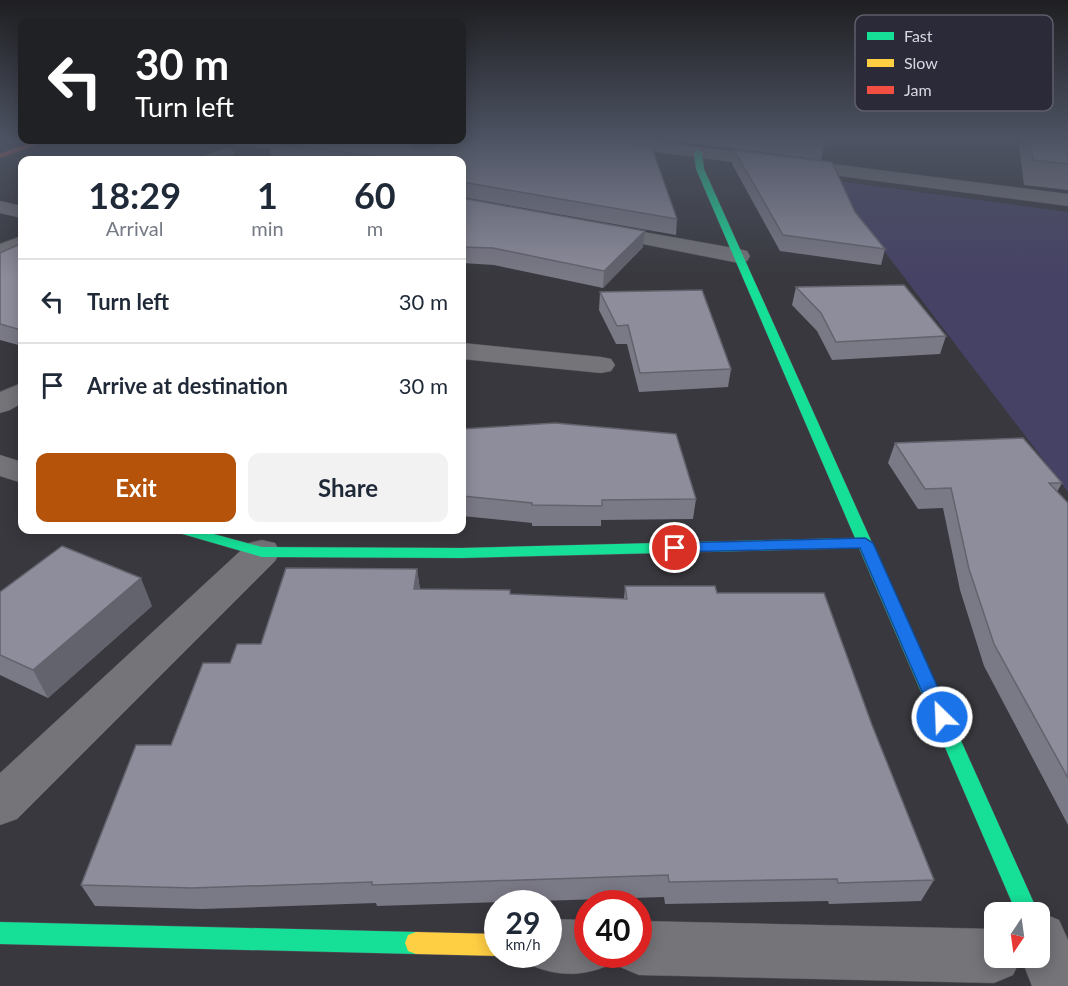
<!DOCTYPE html>
<style>
:root{--surface:#fff;--page:#f2f2f3;--text:#1f2937;--muted:#747a83;--line:#e0e1e3;--accent:#b45309}
body{margin:0;font-family:Lato,sans-serif;background:var(--page);color:var(--text);height:100vh;display:flex;flex-direction:column;font-size:22px;white-space:nowrap}
*{box-sizing:border-box;margin:0}
p{font-size:20px;color:var(--muted)}
.icon{flex:none;width:33px;height:33px;fill:none;stroke:currentColor;stroke-width:2;stroke-linecap:round;stroke-linejoin:round}
.map{position:relative;flex:1;overflow:hidden}
.sheet{position:absolute;left:18px;top:156px;width:448px;height:378px;display:flex;flex-direction:column;background:var(--surface);border-radius:12px;box-shadow:0 3px 15px #0003}
.sheet>*{flex:none}
.banner{position:absolute;left:18px;top:18px;width:448px;height:126px;border-radius:12px;box-shadow:0 3px 15px #0003;background:#202124;color:#fff;overflow:hidden}
.needle{width:39px;rotate:193deg}
.tools{position:absolute;left:984px;top:902px;display:grid;gap:12px}
.tools a{display:grid;place-items:center;width:66px;height:66px;border-radius:12px;background:var(--surface);box-shadow:0 3px 15px #0003;font-size:30px}
.speed{position:absolute;left:484px;top:890px;display:flex;gap:12px;font-size:30px;font-weight:700;text-align:center}
.speed>*{display:grid;place-content:center;width:78px;height:78px;border-radius:50%;background:var(--surface);box-shadow:0 3px 15px #0003;line-height:1}
.speed small{font-size:15px;font-weight:400}
.speed .limit{border:9px solid #d22;background:#fff;color:#111}
.pin{position:absolute;display:grid;place-items:center;width:51px;height:51px;color:#fff;margin:-26px;border:3px solid #fff;border-radius:50%;box-shadow:0 2px 6px #0007}
.me{position:absolute;width:66px;margin:-33px;rotate:336deg;stroke-linejoin:round;filter:drop-shadow(0 0 4px #0008)}
.turn{display:flex;align-items:center;gap:21px;height:126px;padding:0 18px;font-size:27px}
.turn .icon{width:78px;height:78px;stroke-width:2.5}
.turn b{display:block;font-size:42px;line-height:51px}
.eta{display:flex;justify-content:space-evenly;align-items:center;height:102px;text-align:center}
.eta b{font-size:36px;font-weight:700;line-height:42px}
.button{display:flex;gap:12px;margin-top:auto;padding:12px 18px}
.button a{flex:1;height:69px;border-radius:12px;background:var(--accent);color:#fff;font-size:24px;font-weight:700;line-height:69px;text-align:center}
.button a+a{background:var(--page);color:var(--text)}
ul{padding:0;list-style:none}
li{display:flex;align-items:center;gap:18px;height:84px;padding:0 18px;border-top:2px solid var(--line)}
li div{flex:1}
li b{display:block;font-size:22px}
li em{font-style:normal}
.map>svg:first-child{display:block}
</style>
<div class="map">
<svg width="1068" height="986" viewBox="0 0 1068 986">
<rect width="100%" height="100%" fill="#38383e"/>
<!-- green -->
<path fill="#464265" d="M 830,180 L 1068,212 L 1068,492 Z"/>
<g fill="none" stroke-linecap="round" stroke-linejoin="round">
<!-- street casing -->
<g stroke="#55555b" stroke-width="1">
<path id="street" d="M 596,140 L 643,140 L 1068,194 L 1068,206 L 604,145 Z
M 226,148 L 232,149 L 235,153 C 227,163 213,161 201,160 L 204,156 Z
M 0,201 L 22,206 L 22,218 L 0,213 Z
M 599,224 L 739,249 L 747,251 L 750,256 L 747,261 L 739,263 L 592,234 L 589,230 L 592,226 Z
M 22,236 L 22,250 L 0,259 L 0,244 Z
M 462,343 L 601,357 L 611,359 L 615,365 L 611,371 L 601,373 L 462,359 Z
M 22,383 L 22,403 L 10,410 L 0,413 L 0,392 Z
M 0,455 L 22,462 L 22,483 L 0,476 Z
M 262,540 L 275,543 L 280,552 L 275,561 L 17,819 L 0,825 L 0,773 L 249,543 Z
M 1040,912 L 1059,920 L 1068,940 L 1068,986 L 1032,986 L 1021,958 L 1013,975 L 994,983 L 639,975 L 620,967 L 614,954 L 639,954 L 639,921 L 994,929 L 994,957 L 1040,957 Z
M 549,919 L 588,920 L 588,954 L 612,954 L 607,966 C 580,977 557,976 530,965 L 525,954 L 549,954 Z"/>
</g>
<!-- fast casing -->
<g stroke="#55555b" stroke-width="1">
<path id="fast" d="M 698,150 L 702,152 L 704,169 L 1038,912 L 1016,912 L 859,548 L 462,558 L 262,557 L 179,533 L 177,530 L 199,530 L 262,547 L 462,548 L 855,538 L 696,169 L 694,152 Z
M 0,922 L 416,932 L 424,935 L 427,943 L 424,951 L 416,954 L 0,944 Z"/>
</g>
<!-- slow casing -->
<g stroke="#55555b" stroke-width="1">
<path id="slow" d="M 416,932 L 498,934 L 498,954 L 503,954 L 498,956 L 416,954 L 408,951 L 405,943 L 408,935 Z"/>
</g>
<!-- jam casing -->
<g stroke="#55555b" stroke-width="1">
<path id="jam" d="M 39,140 L 49,140 L 0,158 L 0,154 Z"/>
</g>
<!-- street -->
<use href="#street" fill="#747479" fill-rule="evenodd"/>
<!-- fast -->
<use href="#fast" fill="#16e098" fill-rule="evenodd"/>
<!-- slow -->
<use href="#slow" fill="#ffcf43" fill-rule="evenodd"/>
<!-- jam -->
<use href="#jam" fill="#f24e42" fill-rule="evenodd"/>
</g>
<!-- wall -->
<path fill="#7a7986" d="M 200,140 L 441,140 L 428,148 L 677,219 L 676,235 L 462,197 L 462,160 L 303,160 L 271,156 L 269,149 Z
M 667,140 L 821,140 L 824,146 L 821,160 Z
M 1021,140 L 1068,140 L 1068,190 L 1024,185 L 1019,146 Z
M 734,150 L 855,212 L 885,249 L 881,265 L 780,251 L 732,164 Z
M 462,198 L 643,247 L 603,288 L 494,265 L 462,263 Z
M 22,243 L 22,346 L 0,340 L 0,253 Z
M 796,287 L 946,336 L 940,354 L 832,360 L 817,331 L 792,305 Z
M 600,292 L 731,369 L 728,387 L 639,392 L 627,344 L 616,344 L 599,310 Z
M 462,429 L 696,499 L 693,519 L 601,520 L 601,526 L 532,526 L 532,523 L 462,516 Z
M 895,443 L 1062,483 L 1057,492 L 1068,503 L 1068,825 L 984,666 L 960,590 L 943,508 L 918,509 L 888,463 Z
M 417,569 L 420,589 L 510,594 L 624,599 L 625,586 L 717,593 L 872,725 L 934,880 L 921,901 L 829,904 L 828,901 L 665,904 L 664,897 L 377,906 L 376,903 L 202,909 L 95,906 L 81,885 L 171,745 L 230,663 L 261,644 Z
M 0,592 L 152,606 L 48,698 L 0,675 Z"/>
<!-- shaded-wall -->
<path fill="#63636d" d="M 418,140 L 441,140 L 412,158 L 411,144 Z
M 645,231 L 643,247 L 603,288 L 604,271 Z
M 417,569 L 420,591 L 414,589 Z
M 141,578 L 152,606 L 48,698 L 33,670 Z"/>
<!-- building -->
<path fill="#8e8d9c" stroke="#63636d" stroke-width="1.5" d="M 274,140 L 418,140 L 411,144 L 412,148 L 434,148 L 447,140 L 582,140 L 586,141 L 587,140 L 603,140 L 652,148 L 677,219 L 462,182 L 462,160 L 403,160 L 268,142 Z
M 771,140 L 821,140 L 824,146 Z
M 1030,140 L 1068,140 L 1068,164 L 1033,160 Z
M 734,150 L 832,162 L 855,212 L 885,249 L 783,235 Z
M 462,198 L 645,231 L 604,271 L 493,248 L 462,247 Z
M 22,243 L 22,329 L 21,330 L 0,324 L 0,253 Z
M 904,285 L 946,336 L 836,342 L 821,313 L 796,287 Z
M 702,290 L 731,369 L 640,373 L 628,325 L 617,326 L 600,292 Z
M 555,423 L 676,434 L 696,499 L 602,500 L 602,506 L 532,505 L 532,503 L 462,496 L 462,429 Z
M 1023,438 L 1062,483 L 1049,483 L 1068,503 L 1068,778 L 994,644 L 969,569 L 951,488 L 925,489 L 895,443 Z
M 62,546 L 141,578 L 33,670 L 0,655 L 0,592 Z
M 286,568 L 417,569 L 414,589 L 510,590 L 510,594 L 627,599 L 625,586 L 715,586 L 717,593 L 824,593 L 872,725 L 934,880 L 838,883 L 837,879 L 669,882 L 668,875 L 372,885 L 372,882 L 192,888 L 81,885 L 136,745 L 171,745 L 203,663 L 230,663 L 237,644 L 261,644 Z"/>
<!-- sky -->
<linearGradient id="sky" x2="0" y2="1"><stop stop-color="#1f1f22"/><stop offset="0.5" stop-color="#4d5363"/><stop offset="1" stop-color="#4d5363" stop-opacity="0"/></linearGradient>
<rect width="1068" height="278" fill="url(#sky)"/>
<!-- route -->
<path fill="#1a73e8" stroke="#114b97" stroke-width="1.5" d="M 865,538 L 873,543 L 951,717 L 948,722 L 942,724 L 935,722 L 860,548 L 675,552 L 668,548 L 675,543 Z"/>
<!-- legend -->
<rect x="855" y="15" width="198" height="96" rx="9" fill="#2b2a38" stroke="#5f5e6b" stroke-width="1.5"/>
<rect x="867" y="32" width="27" height="8" fill="#16e098"/>
<rect x="867" y="59" width="27" height="8" fill="#ffcf43"/>
<rect x="867" y="86" width="27" height="8" fill="#f24e42"/>
<g font-size="16" fill="#d9d8e2">
<text x="904" y="42">Fast</text>
<text x="904" y="69">Slow</text>
<text x="904" y="96">Jam</text>
</g>
</svg>
<div class="tools">
<a><svg class="needle" viewBox="-14 -14 28 28"><path d="M0-13l5 13h-10z" fill="#e53935"/><path d="M0 13l5-13h-10z" fill="#747a83"/></svg></a>
</div>
<div class="speed"><div>29<small>km/h</small></div><div class="limit">40</div></div>
<div class="pin" style="left:675px;top:548px;background:#d93025"><svg class="icon" aria-label="arrive" viewBox="0 0 24 24"><path d="M6 21V4h12l-3 4 3 4H6"/></svg></div>
<svg class="me" style="left:942px;top:717px" viewBox="-20 -20 40 40"><circle r="17" fill="#1a73e8" stroke="#fff" stroke-width="3"/><path d="M0-11L8 9 0 5-8 9z" fill="#fff"/></svg>
<div class="banner">
<div class="turn"><svg class="icon" aria-label="left" viewBox="0 0 24 24"><path d="M17 20v-9H6M10 6l-5 5 5 5"/></svg><div><b>30 m</b>Turn left</div></div>
</div>
<section class="sheet">
<div class="eta">
<div><b>18:29</b><p>Arrival</p></div>
<div><b>1</b><p>min</p></div>
<div><b>60</b><p>m</p></div>
</div>
<ul>
<li><svg class="icon" aria-label="left" viewBox="0 0 24 24"><path d="M17 20v-9H6M10 6l-5 5 5 5"/></svg><div><b>Turn left</b></div><em>30 m</em></li>
<li><svg class="icon" aria-label="arrive" viewBox="0 0 24 24"><path d="M6 21V4h12l-3 4 3 4H6"/></svg><div><b>Arrive at destination</b></div><em>30 m</em></li>
</ul>
<div class="button"><a>Exit</a><a>Share</a></div>
</section>
</div>
